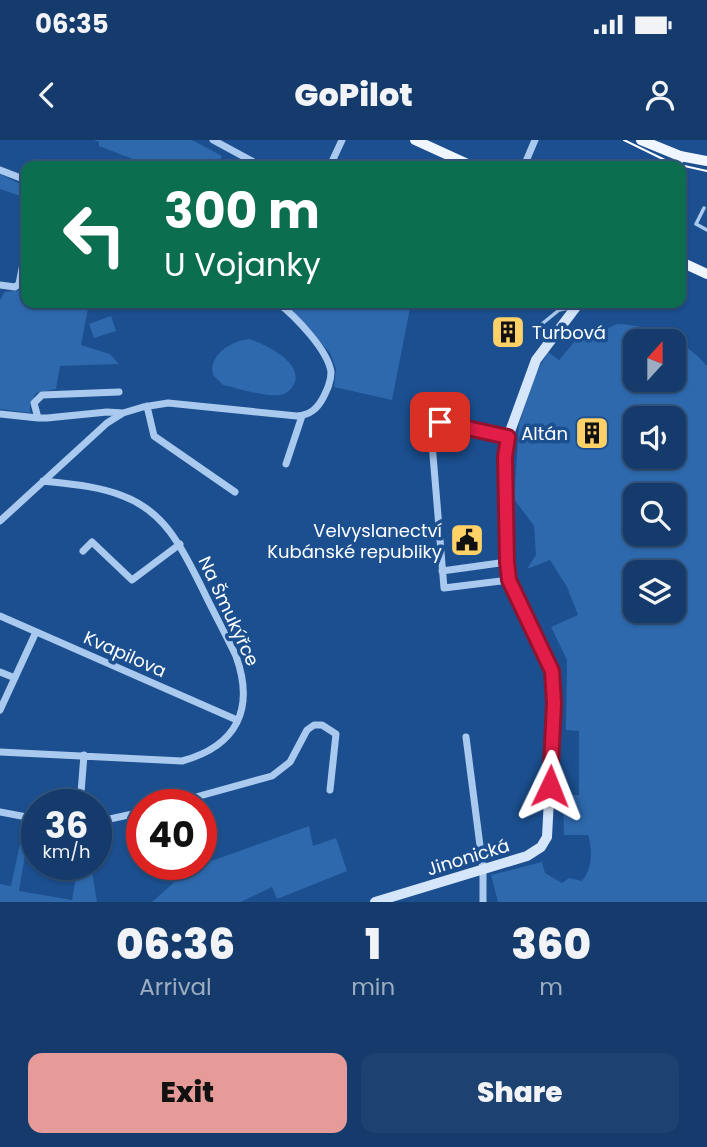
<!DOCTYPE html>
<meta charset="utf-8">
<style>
:root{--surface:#143b6b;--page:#1d4271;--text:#f1f3f6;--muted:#9dadc1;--line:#33557e;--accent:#e69b98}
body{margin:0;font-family:Poppins,sans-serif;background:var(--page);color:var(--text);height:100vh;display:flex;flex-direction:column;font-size:26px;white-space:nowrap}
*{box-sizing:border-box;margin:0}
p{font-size:23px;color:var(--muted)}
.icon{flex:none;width:38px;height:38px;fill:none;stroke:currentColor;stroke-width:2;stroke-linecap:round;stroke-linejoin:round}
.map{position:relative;height:762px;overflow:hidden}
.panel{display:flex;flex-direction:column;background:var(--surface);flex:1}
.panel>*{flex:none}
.hud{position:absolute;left:21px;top:21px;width:665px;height:147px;border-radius:14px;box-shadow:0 2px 5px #0004,0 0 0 2px var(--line);background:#0b6e4f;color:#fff;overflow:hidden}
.needle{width:46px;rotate:21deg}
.buttons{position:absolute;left:623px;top:189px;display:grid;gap:14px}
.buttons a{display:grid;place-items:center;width:63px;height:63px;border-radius:14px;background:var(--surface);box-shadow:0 2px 5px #0004,0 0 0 2px var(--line);font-size:35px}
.speed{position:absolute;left:21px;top:649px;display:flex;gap:14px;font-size:35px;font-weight:700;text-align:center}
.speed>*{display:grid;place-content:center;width:91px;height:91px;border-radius:50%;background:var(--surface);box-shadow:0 2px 5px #0004,0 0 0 2px var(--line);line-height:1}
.speed small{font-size:18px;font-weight:400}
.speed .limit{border:10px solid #d22;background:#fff;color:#111}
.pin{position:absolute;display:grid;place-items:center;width:60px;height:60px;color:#fff;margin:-30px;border-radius:14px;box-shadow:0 4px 10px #0006}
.me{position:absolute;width:77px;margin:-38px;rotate:2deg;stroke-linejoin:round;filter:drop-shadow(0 0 5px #0008)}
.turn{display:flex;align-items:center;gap:24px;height:147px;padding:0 28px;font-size:32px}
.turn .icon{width:91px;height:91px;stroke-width:2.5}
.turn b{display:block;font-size:49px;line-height:60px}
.eta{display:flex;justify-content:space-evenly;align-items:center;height:119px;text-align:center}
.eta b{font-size:42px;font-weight:800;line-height:49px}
.action{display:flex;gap:14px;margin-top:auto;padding:14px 28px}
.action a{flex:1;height:80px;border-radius:14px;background:var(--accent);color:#111;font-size:28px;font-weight:800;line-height:80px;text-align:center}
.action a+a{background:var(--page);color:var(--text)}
.status{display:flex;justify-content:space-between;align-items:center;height:49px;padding:0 35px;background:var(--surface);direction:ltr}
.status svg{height:19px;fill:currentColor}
header{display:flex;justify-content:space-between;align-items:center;height:91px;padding:0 28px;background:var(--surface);font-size:32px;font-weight:800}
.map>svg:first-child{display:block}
</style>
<div class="status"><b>06:35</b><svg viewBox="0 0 49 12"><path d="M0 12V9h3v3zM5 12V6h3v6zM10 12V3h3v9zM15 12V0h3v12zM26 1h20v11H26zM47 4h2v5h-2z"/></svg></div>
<header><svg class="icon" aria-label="back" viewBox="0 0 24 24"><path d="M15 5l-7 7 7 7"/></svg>GoPilot<svg class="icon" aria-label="person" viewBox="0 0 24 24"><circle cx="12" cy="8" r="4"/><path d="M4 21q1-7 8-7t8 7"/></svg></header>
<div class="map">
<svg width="707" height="762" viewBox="0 0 707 762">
<rect width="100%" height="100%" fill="#1b4f8f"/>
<!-- green -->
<path fill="#2e69ad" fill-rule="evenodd" d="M 94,0 L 192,0 L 222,16 L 217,26 L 151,26 L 99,6 L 99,2 Z
M 0,34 L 22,45 L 26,58 L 0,49 Z
M 26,140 L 26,163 L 89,163 L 81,205 L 110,214 L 119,224 L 60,226 L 56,249 L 36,253 L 30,264 L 30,273 L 0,269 L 0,160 L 5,152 L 21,150 Z
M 285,163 L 411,163 L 392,260 L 334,247 L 336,229 L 330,213 Z
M 111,176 L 116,191 L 94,198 L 89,184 Z
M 617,184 C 651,185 685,200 707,226 L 707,762 L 498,762 L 491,735 L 542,722 L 545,733 L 562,743 L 569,738 L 582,741 C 592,728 593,711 588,695 L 564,695 L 563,655 L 579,655 L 579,591 L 566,590 L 567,520 L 551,487 L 578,475 L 567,447 L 550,420 L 527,429 L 536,415 L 534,386 L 514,359 L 519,284 L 535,235 L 548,212 L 559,220 L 576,200 L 568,191 L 573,186 L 591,196 ZM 635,201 L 674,201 L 674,240 L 635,240 ZM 635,278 L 674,278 L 674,317 L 635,317 ZM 635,355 L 674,355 L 674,394 L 635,394 ZM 635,432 L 674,432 L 674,471 L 635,471 Z
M 249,199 C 265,204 301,221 295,242 C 293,247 289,252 284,254 C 270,259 237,248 223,245 L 213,235 L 212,229 C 214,211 233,201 249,199 Z
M 309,686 L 313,706 L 336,698 L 347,731 L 277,759 L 272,747 L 241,762 L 152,762 L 189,729 Z
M 29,691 L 19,751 L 72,760 L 78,725 L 91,725 L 97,762 L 0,762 L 0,744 L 11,746 L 21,699 Z"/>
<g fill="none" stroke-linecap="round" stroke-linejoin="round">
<!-- lane -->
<path stroke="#a9c9ee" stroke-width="3.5" d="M 704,68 L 696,84 L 707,90
M 239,163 L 244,165 L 251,163
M 537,188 L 559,170 L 573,167"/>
<!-- street -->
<path stroke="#a9c9ee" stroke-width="7" d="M 213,0 L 261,26
M 330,26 L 342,0
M 524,26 L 535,0
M 0,30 L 26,40
M 0,145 L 15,147 L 19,144 L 26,108
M 119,252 L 42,255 L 34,263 L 38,278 L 47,278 L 107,272 L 123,273
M 147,266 L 154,296 L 235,352
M 0,274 L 38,278
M 508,297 L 440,282 L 433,283 L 431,291 L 444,448 L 509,440
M 286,324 L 302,276
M 0,381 L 107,283 L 123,273 L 143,267 L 168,263 L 297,276 C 310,275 317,269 323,258 C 327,250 331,242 331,232 C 328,210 295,176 278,163
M 83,411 L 92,402 L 132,440 L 180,404
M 442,431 L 507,422
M 0,476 L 237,580
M 0,532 L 15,538
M 0,570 L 36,492
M 466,597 L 483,729 L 483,762
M 0,612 L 182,621 C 237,606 255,569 236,516 C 225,493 213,471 202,448 C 183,410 166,372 123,356 C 98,346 70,344 43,341
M 80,665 L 84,615
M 167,665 L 272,636 L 290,622 L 307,590 L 314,585 L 322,585 L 336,594 L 330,650
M 0,672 L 37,679
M 96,682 L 142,672"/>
<!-- secondary -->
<path stroke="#d6e6fa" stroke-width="10" d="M 676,26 L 680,16
M 375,762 L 527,716 L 541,707 L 547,697 L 554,563 L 552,531 L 547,518 L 509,440 L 507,422 L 505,316 L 508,297 L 536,220 L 579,163"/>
<!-- primary -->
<path stroke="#f0f6ff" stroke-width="10" d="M 415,0 L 472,26
M 641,0 L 680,16 L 707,21
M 681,122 L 707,134"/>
<!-- tram -->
<path stroke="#fff" stroke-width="2" d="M 624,0 L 671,23 L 707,31"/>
</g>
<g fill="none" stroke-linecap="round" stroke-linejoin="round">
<!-- route casing -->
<g stroke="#92132f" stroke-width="18">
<path id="route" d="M 440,282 L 508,297 L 505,317 L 507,422 L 509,440 L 552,531 L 554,563 L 550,646"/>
</g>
<!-- route -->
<use href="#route" stroke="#e11d48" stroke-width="12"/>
</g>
<!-- icons -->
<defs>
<g id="building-square" transform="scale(1.75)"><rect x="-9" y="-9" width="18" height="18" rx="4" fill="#ffd166" stroke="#1b4f8f"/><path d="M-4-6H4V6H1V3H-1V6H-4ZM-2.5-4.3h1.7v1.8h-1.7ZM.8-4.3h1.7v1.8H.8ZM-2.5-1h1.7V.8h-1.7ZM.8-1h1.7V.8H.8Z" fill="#111"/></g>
<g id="civic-square" transform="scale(1.75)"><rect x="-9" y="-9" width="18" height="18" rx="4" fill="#ffd166" stroke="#1b4f8f"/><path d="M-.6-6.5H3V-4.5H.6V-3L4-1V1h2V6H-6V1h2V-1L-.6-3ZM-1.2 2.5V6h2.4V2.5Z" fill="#111"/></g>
</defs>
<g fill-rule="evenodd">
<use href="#building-square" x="508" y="192"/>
<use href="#building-square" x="592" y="293"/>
<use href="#civic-square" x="467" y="400"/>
</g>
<g text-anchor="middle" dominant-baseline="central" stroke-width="7" stroke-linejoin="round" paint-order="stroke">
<!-- poi labels -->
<g font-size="18" fill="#fff" stroke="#1b4f8f" text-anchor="end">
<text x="532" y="192" text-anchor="start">Turbová</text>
<text x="568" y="293">Altán</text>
<text x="442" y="390">Velvyslanectví<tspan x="442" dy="21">Kubánské republiky</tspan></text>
</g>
<!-- street labels -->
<g font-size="18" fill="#fff" stroke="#1b4f8f">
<text transform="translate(229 471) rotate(65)">Na Šmukýřce</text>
<text transform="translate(125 514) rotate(24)">Kvapilova</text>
<text transform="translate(468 717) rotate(-17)">Jinonická</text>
</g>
</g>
</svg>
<div class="buttons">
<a><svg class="needle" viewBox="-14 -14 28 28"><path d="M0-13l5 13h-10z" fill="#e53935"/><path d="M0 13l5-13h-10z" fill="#9dadc1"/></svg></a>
<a><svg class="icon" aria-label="sound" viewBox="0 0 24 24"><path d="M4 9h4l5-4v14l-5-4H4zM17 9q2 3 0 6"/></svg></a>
<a><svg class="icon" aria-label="search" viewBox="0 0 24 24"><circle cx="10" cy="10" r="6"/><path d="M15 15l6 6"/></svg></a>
<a><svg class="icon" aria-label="layers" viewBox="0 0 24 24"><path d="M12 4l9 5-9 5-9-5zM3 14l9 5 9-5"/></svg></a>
</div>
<div class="speed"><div>36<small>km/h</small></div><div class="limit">40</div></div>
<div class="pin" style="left:440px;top:282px;background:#d93025"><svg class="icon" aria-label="arrive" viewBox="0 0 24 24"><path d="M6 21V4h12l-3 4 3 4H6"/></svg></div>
<svg class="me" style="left:550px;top:646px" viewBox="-20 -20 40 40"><path d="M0-17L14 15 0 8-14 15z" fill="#e11d48" stroke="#fff" stroke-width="4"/></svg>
<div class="hud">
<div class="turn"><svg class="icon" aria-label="left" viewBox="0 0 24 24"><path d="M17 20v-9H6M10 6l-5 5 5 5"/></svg><div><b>300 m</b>U Vojanky</div></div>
</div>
</div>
<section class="panel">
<div class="eta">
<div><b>06:36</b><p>Arrival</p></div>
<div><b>1</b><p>min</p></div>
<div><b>360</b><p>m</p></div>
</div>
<div class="action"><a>Exit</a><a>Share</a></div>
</section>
